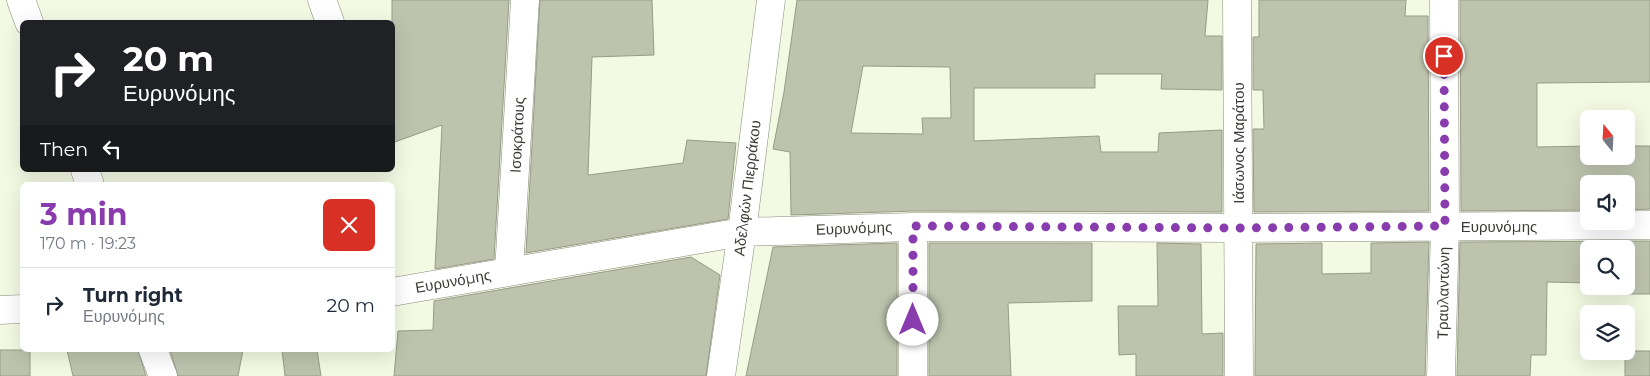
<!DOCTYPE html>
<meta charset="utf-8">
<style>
:root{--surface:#fff;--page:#f6f6f7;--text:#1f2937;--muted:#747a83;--line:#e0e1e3;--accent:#893cad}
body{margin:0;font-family:Montserrat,sans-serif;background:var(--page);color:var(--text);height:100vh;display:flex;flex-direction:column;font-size:19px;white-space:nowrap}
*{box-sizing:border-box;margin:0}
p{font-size:16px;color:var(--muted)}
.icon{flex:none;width:28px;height:28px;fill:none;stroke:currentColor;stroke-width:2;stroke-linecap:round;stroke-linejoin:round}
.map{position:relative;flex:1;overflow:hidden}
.details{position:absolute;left:20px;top:182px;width:375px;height:170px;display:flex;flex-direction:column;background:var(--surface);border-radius:8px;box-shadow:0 5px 20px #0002}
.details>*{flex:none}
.banner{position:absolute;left:20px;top:20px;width:375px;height:152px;border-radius:8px;box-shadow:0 5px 20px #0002;background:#202124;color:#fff;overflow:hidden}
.needle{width:32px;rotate:342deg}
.controls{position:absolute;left:1580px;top:110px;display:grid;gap:10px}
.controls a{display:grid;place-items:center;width:55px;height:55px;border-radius:8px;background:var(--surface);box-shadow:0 5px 20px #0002;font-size:25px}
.pin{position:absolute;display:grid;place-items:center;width:42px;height:42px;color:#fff;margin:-21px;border:2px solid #fff;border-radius:50%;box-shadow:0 1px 5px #0007}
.me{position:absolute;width:55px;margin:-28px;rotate:0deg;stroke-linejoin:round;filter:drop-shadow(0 0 4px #0008)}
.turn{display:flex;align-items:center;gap:18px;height:105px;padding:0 20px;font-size:22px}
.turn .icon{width:65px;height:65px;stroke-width:2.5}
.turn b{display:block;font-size:35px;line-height:42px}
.then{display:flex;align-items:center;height:48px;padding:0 20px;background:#0003;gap:10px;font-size:19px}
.round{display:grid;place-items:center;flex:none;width:52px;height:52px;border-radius:8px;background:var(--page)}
.summary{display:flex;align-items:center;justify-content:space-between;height:85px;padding:0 20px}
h1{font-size:30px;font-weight:700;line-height:38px;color:var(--accent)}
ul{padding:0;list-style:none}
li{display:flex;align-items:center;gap:15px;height:75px;padding:0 20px;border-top:1px solid var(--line)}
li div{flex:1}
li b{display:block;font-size:19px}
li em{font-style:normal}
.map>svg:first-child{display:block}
</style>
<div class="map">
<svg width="1650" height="376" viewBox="0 0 1650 376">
<rect width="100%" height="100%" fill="#f4f9e4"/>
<!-- building -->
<path fill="#bec3ae" stroke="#979b88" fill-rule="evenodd" d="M 392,0 L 509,0 L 494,259 L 435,269 L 442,125 L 392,143 Z
M 540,0 L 652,0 L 654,55 L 592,57 L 588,175 L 683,163 L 687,140 L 736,143 L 728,219 L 526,253 Z
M 797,0 L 1208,0 L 1205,36 L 1222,36 L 1222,90 L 1161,89 L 1162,74 L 1095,74 L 1095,88 L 974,88 L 974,141 L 1099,136 L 1101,152 L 1158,152 L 1159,133 L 1222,130 L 1222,212 L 913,211 L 791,215 L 790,152 L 773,149 L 784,92 ZM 863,66 L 950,67 L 951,118 L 922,118 L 923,134 L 851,133 Z
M 1259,0 L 1406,0 L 1405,16 L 1428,16 L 1429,211 L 1254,212 L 1253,129 L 1264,129 L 1263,90 L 1253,90 L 1253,37 L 1259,37 Z
M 1460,0 L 1650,0 L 1650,82 L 1537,83 L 1537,147 L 1589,146 L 1589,156 L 1626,156 L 1626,146 L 1650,146 L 1650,209 L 1626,210 L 1626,184 L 1589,184 L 1589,210 L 1461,211 Z
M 1650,241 L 1650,294 L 1620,294 L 1620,286 L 1626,286 L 1626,249 L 1589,249 L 1589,283 L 1547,282 L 1546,355 L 1531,355 L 1530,376 L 1457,376 L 1460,242 Z
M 1429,242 L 1425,376 L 1255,376 L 1256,244 L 1322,243 L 1322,274 L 1371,273 L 1371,243 Z
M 897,243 L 897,376 L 746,376 L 773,247 Z
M 929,243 L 1092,243 L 1092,301 L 1008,303 L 1011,376 L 929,376 Z
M 1157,243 L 1201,244 L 1202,334 L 1223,333 L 1223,376 L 1136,376 L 1136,354 L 1119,355 L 1118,306 L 1158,306 Z
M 691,257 L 720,275 L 706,376 L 394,376 L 398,331 L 433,330 L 434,301 Z
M 0,350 L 30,350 L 30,376 L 0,376 Z
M 67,350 L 138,350 L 146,376 L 73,376 Z
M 170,350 L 243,350 L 238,376 L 178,376 Z
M 282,350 L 317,350 L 321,376 L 285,376 Z
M 1625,351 L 1650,351 L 1650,376 L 1625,376 Z"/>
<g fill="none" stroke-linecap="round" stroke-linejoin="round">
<!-- street casing -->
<g stroke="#878b78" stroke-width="29">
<path id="street" d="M 21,0 L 29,22
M 322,0 L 330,22
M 1237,0 L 1239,376
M 85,170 L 90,185
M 509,271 L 525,0
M 392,292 L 742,232 L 913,227 L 1239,228 L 1650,225
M 0,310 L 22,309
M 153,350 L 163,376
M 721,376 L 742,232 L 771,0
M 913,376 L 913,227
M 1441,376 L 1445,226 L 1444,0"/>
</g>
<!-- street -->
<use href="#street" stroke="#fff" stroke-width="28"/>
</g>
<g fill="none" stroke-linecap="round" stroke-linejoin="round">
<!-- route -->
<path stroke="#893cad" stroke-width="9" stroke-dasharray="0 16.2" d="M 913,320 L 913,226 L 1239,228 L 1445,226 L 1444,56"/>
</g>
<g text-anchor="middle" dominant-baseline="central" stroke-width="5" stroke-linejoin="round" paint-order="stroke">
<!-- street labels -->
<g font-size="15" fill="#3b3d35" stroke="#fff">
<text transform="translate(517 135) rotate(-87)">Ισοκράτους</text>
<text transform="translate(1238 143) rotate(-90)">Ιάσωνος Μαράτου</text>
<text transform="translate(747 188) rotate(-83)">Αδελφών Πιερράκου</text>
<text x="1499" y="226">Ευρυνόμης</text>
<text transform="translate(854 228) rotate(-2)">Ευρυνόμης</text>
<text transform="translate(453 281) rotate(-10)">Ευρυνόμης</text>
<text transform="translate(1443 293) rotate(-89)">Τραυλαντώνη</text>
</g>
</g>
</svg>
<div class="controls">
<a><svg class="needle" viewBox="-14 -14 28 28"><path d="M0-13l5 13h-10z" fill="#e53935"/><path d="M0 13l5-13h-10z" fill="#747a83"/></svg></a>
<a><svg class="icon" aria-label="sound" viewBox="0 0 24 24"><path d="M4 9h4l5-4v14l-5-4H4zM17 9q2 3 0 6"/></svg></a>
<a><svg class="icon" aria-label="search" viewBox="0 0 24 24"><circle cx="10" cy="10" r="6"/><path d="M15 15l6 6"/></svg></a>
<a><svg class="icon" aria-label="layers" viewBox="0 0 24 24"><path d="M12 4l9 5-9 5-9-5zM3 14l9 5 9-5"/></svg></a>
</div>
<div class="pin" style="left:1444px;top:56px;background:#d93025"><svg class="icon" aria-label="arrive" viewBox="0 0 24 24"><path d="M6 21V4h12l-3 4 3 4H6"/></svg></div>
<svg class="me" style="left:913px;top:320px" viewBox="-20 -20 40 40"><circle r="19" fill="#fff"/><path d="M0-13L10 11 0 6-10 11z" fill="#893cad"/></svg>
<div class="banner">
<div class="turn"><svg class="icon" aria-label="right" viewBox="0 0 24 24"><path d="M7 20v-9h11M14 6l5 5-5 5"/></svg><div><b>20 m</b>Ευρυνόμης</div></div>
<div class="then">Then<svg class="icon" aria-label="left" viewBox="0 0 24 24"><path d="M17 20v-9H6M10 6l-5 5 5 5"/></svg></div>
</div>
<section class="details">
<div class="summary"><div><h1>3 min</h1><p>170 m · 19:23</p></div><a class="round" style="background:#d93025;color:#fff"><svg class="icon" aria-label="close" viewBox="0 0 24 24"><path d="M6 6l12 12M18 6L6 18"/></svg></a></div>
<ul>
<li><svg class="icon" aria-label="right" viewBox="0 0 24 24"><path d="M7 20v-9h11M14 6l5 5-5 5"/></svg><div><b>Turn right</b><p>Ευρυνόμης</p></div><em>20 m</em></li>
</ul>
</section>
</div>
